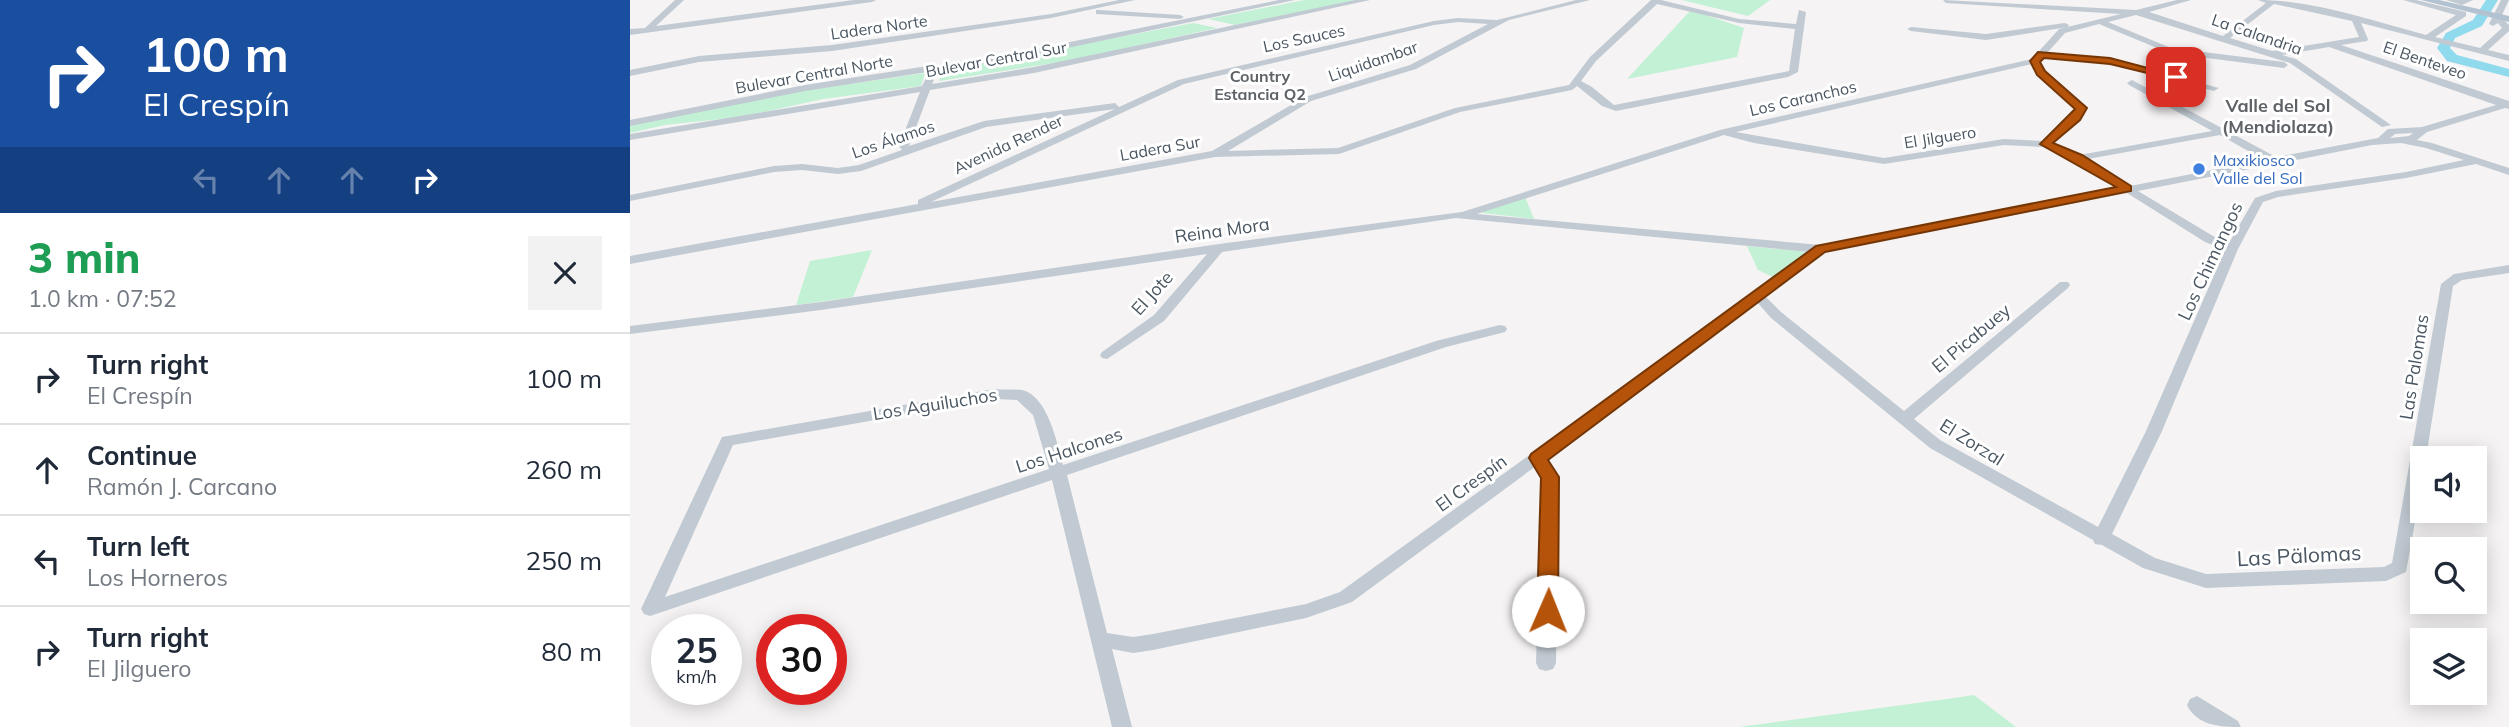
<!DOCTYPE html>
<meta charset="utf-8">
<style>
:root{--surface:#fff;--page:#f2f2f3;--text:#1f2937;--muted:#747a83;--line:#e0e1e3}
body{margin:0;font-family:Mulish,sans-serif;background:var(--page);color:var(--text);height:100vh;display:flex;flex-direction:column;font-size:26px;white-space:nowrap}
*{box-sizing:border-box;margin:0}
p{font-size:23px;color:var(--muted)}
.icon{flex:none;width:38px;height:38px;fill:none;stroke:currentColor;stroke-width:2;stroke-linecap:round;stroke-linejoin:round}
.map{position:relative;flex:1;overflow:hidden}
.drawer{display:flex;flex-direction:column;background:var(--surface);width:630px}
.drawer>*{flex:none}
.hud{background:#1a4fa0;color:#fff;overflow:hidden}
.buttons{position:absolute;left:1780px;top:446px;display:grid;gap:14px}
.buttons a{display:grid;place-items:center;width:77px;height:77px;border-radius:0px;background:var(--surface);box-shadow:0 4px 18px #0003;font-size:35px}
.speed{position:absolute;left:21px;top:614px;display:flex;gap:14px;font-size:35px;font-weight:700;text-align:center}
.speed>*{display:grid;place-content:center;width:91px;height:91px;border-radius:50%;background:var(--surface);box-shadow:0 4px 18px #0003;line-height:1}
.speed small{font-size:18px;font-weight:400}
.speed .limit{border:10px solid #d22;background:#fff;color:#111}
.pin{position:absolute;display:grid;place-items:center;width:60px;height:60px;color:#fff;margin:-30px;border-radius:14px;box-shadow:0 4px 10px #0006}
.me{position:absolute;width:77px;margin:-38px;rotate:1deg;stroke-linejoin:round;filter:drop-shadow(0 0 5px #0008)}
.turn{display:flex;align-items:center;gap:24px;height:147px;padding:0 28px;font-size:32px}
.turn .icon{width:91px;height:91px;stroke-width:2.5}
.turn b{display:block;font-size:49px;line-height:60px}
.lanes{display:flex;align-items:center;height:66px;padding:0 28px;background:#0003;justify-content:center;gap:35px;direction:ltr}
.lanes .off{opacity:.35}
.round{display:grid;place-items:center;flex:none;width:74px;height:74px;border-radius:0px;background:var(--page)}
.overview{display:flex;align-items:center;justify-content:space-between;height:119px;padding:0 28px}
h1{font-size:42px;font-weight:800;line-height:52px;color:#1e9e55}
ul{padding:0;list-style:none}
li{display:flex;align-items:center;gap:21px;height:91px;padding:0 28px;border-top:2px solid var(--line)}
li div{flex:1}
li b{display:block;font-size:26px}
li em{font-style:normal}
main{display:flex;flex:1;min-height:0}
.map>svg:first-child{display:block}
</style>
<main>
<section class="drawer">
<div class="hud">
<div class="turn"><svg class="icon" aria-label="right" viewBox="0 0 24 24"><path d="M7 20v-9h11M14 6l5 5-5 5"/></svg><div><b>100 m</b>El Crespín</div></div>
<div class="lanes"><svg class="icon off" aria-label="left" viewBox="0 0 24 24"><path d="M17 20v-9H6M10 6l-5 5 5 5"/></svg><svg class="icon off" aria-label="ahead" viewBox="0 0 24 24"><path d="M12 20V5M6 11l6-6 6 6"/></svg><svg class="icon off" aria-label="ahead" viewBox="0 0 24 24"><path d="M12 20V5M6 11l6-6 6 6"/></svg><svg class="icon" aria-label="right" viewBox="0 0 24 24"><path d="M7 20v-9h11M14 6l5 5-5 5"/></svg></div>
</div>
<div class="overview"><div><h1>3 min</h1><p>1.0 km · 07:52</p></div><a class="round"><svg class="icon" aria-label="close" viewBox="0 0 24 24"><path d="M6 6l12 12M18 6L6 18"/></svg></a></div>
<ul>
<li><svg class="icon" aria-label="right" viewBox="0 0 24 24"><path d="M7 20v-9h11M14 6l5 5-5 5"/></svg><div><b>Turn right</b><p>El Crespín</p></div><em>100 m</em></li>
<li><svg class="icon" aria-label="ahead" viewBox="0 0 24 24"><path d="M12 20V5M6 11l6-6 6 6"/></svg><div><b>Continue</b><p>Ramón J. Carcano</p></div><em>260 m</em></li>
<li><svg class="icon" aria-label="left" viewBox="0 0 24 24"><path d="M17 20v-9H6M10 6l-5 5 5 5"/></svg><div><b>Turn left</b><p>Los Horneros</p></div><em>250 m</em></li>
<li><svg class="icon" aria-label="right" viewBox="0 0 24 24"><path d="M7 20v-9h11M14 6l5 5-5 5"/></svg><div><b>Turn right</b><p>El Jilguero</p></div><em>80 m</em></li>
</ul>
</section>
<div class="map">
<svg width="1879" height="727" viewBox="0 0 1879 727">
<rect width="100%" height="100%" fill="#f5f3f3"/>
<!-- green -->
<path fill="#c3f1d5" d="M 674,0 L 729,0 L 605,25 L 578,19 Z
M 1052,0 L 1140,0 L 1118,16 Z
M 1061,10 L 1114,28 L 1107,57 L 997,79 Z
M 563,23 L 587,28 L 437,61 L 309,81 L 312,71 Z
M 295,73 L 291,86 L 193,99 L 111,117 L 35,125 L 0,133 L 0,125 L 165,92 Z
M 895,197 L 904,219 L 853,213 L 853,209 Z
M 1117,246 L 1180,252 L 1145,278 L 1128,270 Z
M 242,250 L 223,297 L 166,305 L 180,261 Z
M 1344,695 L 1386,727 L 1109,727 L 1324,698 Z"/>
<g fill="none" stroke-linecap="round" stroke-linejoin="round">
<!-- river -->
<path fill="#90daee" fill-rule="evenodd" d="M 1856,0 L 1868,0 L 1852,26 L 1825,38 L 1820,48 L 1827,55 L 1879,69 L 1879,77 L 1817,61 L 1807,48 L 1816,33 L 1843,20 Z"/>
<!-- minor -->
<path fill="#c1cad2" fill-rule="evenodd" d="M 45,0 L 54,0 L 26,26 L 224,0 L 246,0 L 242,2 L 0,35 L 0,29 L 15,28 Z
M 489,0 L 505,0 L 421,18 L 202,51 L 69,62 L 0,76 L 0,70 L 69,56 L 202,45 L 421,14 Z
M 649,0 L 665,0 L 395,57 L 175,91 L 0,126 L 0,120 L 175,85 L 395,51 Z
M 725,0 L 740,0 L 404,73 L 300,90 L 279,146 L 354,121 L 485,103 L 489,107 L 548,80 L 804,21 L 828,18 L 867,20 L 946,0 L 960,0 L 879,20 L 786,69 L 681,101 L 598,151 L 708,148 L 825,108 L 939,85 L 960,57 L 1021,0 L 1031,0 L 1109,19 L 1166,24 L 1169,10 L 1176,12 L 1168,72 L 1158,77 L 986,111 L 972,106 L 947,86 L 942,90 L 830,112 L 709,154 L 585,157 L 0,264 L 0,256 L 288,204 L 288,200 L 485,109 L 356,127 L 231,171 L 208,174 L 172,170 L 144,172 L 0,201 L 0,195 L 144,166 L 172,164 L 208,168 L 229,165 L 272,150 L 269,146 L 290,92 L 0,140 L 0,134 L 292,86 L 296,78 L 299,77 L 304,80 L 302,84 L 404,67 ZM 1027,4 L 1109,23 L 1165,29 L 1159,71 L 984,105 L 962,87 L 951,81 L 966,61 ZM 828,22 L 858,24 L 780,65 L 675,97 L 582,151 L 301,202 L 554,84 L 804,25 Z
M 1313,0 L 1506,10 L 1547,0 L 1561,0 L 1519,12 L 1593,36 L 1636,3 L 1628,0 C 1684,0 1742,21 1796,35 L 1826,15 L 1773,0 L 1786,0 L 1836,12 L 1836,16 L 1805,37 L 1850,48 L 1872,28 L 1868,23 L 1863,26 L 1859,24 L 1871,0 L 1879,0 L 1871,17 L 1879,25 L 1879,31 L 1858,50 L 1879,55 L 1879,61 L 1731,23 L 1738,39 L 1737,41 L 1711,45 L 1879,101 L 1879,109 L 1875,108 L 1797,132 L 1787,140 L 1802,143 L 1879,168 L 1879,175 L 1846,164 L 1776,178 L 1648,197 L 1633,202 L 1608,249 L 1532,431 L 1482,534 L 1525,558 L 1576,574 L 1754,567 L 1762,563 L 1811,284 L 1824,274 L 1879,265 L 1879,273 L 1832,280 L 1823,286 L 1796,458 L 1792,458 L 1792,483 L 1776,572 L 1756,581 L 1576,588 L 1513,568 L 1472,545 L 1465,544 L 1463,540 L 1300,448 L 1141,318 L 1127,302 L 917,458 L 925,470 L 928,482 L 926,663 L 923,669 L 916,671 L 909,669 L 906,663 L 912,482 L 906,466 L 722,602 L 676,618 L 523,650 L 503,653 L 482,649 L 502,727 L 482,727 L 422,480 L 20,616 L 14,614 L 11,609 L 92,437 L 364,389 C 373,390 383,389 392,390 C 418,396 427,443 433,465 L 806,341 L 870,325 L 875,326 L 877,329 L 875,332 L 816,347 L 437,475 L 477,633 L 503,637 L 523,634 L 676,604 L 710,592 L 1180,252 L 826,218 L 592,252 L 534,321 L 477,359 L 472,358 L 470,355 L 472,352 L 524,315 L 577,254 L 191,310 L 0,334 L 0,326 L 191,302 L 589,244 L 832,212 L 1090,130 L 1402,59 L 1429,29 L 1491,14 L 1316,3 ZM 1644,4 L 1722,21 L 1729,37 L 1642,51 L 1600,38 ZM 1506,15 L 1660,63 L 1752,127 L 1761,125 L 1666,59 L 1652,55 L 1699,47 L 1866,105 L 1792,127 L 1758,129 L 1748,138 L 1646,157 L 1502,80 L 1497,83 L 1499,85 L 1582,131 L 1449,155 L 1422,143 L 1449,119 L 1456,108 L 1418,75 L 1410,61 L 1413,58 L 1480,64 L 1584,91 L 1589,88 L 1480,58 L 1417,53 L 1435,33 L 1469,24 L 1539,53 L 1654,68 L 1658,65 L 1654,62 L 1541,48 L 1478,22 ZM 1402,64 L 1411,79 L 1446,109 L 1442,115 L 1413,141 L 1374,139 L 1254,158 L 1106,132 ZM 1783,133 L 1779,136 L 1760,138 L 1765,134 ZM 1094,135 L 1124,143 L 1254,164 L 1374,145 L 1413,147 L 1444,160 L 1489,188 L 1191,245 L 847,214 ZM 1590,135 L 1634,160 L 1500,186 L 1458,159 ZM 1771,143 L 1796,148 L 1834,160 L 1776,172 L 1646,191 L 1625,198 L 1599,243 L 1583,236 L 1508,191 L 1742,145 ZM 1497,193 L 1575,242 L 1595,250 L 1516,431 L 1468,527 L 1310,440 L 1284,419 L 1438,288 L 1440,285 L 1438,282 L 1430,282 L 1274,411 L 1151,312 L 1135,296 L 1195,252 ZM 364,399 L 387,400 L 403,415 L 419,469 L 35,597 L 103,445 Z
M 1816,0 L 1843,0 L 1832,5 Z
M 469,10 L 550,15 L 554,17 L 550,19 L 466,14 L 466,10 Z
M 1435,23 L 1439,25 L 1438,27 L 1356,40 L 1281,31 L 1277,29 L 1281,27 L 1356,34 Z
M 1567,696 L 1608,721 L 1611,727 C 1591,727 1567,726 1557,705 L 1560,699 Z"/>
<!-- major -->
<path fill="#b3c2d1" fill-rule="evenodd" d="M 1791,0 L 1809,0 L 1879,16 L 1879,22 Z"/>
</g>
<!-- route -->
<path fill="#b45309" stroke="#753606" stroke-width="2" d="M 1408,52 L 1480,58 L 1552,77 L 1546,80 L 1480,64 L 1414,58 L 1410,62 L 1415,71 L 1457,108 L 1450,120 L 1423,143 L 1452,155 L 1501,186 L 1501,191 L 1195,252 L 918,460 L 929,477 L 928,611 L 925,617 L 918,620 L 910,617 L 907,611 L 911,478 L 899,458 L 901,454 L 1186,246 L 1486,187 L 1410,144 L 1445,109 L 1407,75 L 1400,61 Z"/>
<!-- markers -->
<circle fill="#3f7fe0" stroke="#fff" stroke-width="2.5" cx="1569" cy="169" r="7"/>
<g text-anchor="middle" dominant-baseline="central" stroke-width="6" stroke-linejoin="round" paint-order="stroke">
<!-- far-street labels -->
<g font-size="16" fill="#4a5661" stroke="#fff">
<text transform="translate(249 27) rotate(-8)">Ladera Norte</text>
<text transform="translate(1627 34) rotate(19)">La Calandria</text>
<text transform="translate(674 38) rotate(-12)">Los Sauces</text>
<text transform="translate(366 59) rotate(-10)">Bulevar Central Sur</text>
<text transform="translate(1795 60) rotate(19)">El Benteveo</text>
<text transform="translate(743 61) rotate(-19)">Liquidambar</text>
<text transform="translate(184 74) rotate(-10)">Bulevar Central Norte</text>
<text transform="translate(1173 98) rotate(-13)">Los Caranchos</text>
<text transform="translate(1310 137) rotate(-9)">El Jilguero</text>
<text transform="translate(263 139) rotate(-19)">Los Álamos</text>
<text transform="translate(378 144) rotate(-25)">Avenida Render</text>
<text transform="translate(530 148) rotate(-10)">Ladera Sur</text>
</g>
<!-- far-neighbourhood labels -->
<g font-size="16" font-weight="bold" fill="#5f6368" stroke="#fff">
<text x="630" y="76">Country<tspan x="630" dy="18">Estancia Q2</tspan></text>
</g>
<!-- far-shop labels -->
<g font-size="16" fill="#366cbe" stroke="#fff" text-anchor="start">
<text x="1583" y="160">Maxikiosco<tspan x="1583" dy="18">Valle del Sol</tspan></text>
</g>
<!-- far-quarter labels -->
<g font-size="18" font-weight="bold" fill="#5f6368" stroke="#fff">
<text x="1648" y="105">Valle del Sol<tspan x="1648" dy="21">(Mendiolaza)</tspan></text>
</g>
<!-- street labels -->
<g font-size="18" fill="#4a5661" stroke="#fff">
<text transform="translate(592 230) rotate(-8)">Reina Mora</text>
<text transform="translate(1580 261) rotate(-65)">Los Chimangos</text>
<text transform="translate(522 293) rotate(-48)">El Jote</text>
<text transform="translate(1341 338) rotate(-40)">El Picabuey</text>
<text transform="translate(1784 367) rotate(-81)">Las Palomas</text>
<text transform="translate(305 404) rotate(-9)">Los Aguiluchos</text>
<text transform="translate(1342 442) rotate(32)">El Zorzal</text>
<text transform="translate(439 450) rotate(-18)">Los Halcones</text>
<text transform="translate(841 483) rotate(-36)">El Crespín</text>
</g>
<!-- near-street labels -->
<g font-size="21" fill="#4a5661" stroke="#fff">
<text transform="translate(1669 555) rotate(-3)">Las Pälomas</text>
</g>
</g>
</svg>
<div class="buttons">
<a><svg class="icon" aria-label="sound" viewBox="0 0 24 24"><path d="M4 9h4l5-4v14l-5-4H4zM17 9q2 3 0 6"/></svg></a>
<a><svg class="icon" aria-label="search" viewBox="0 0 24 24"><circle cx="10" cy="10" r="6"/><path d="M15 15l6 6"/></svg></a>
<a><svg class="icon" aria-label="layers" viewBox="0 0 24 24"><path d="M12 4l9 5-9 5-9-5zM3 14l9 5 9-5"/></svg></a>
</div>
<div class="speed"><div>25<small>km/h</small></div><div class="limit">30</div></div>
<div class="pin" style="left:1546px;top:77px;background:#d93025"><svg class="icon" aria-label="arrive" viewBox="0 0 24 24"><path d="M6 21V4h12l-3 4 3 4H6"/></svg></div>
<svg class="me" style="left:918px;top:611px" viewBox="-20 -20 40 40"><circle r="19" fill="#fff"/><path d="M0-13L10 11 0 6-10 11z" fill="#b45309"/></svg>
</div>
</main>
